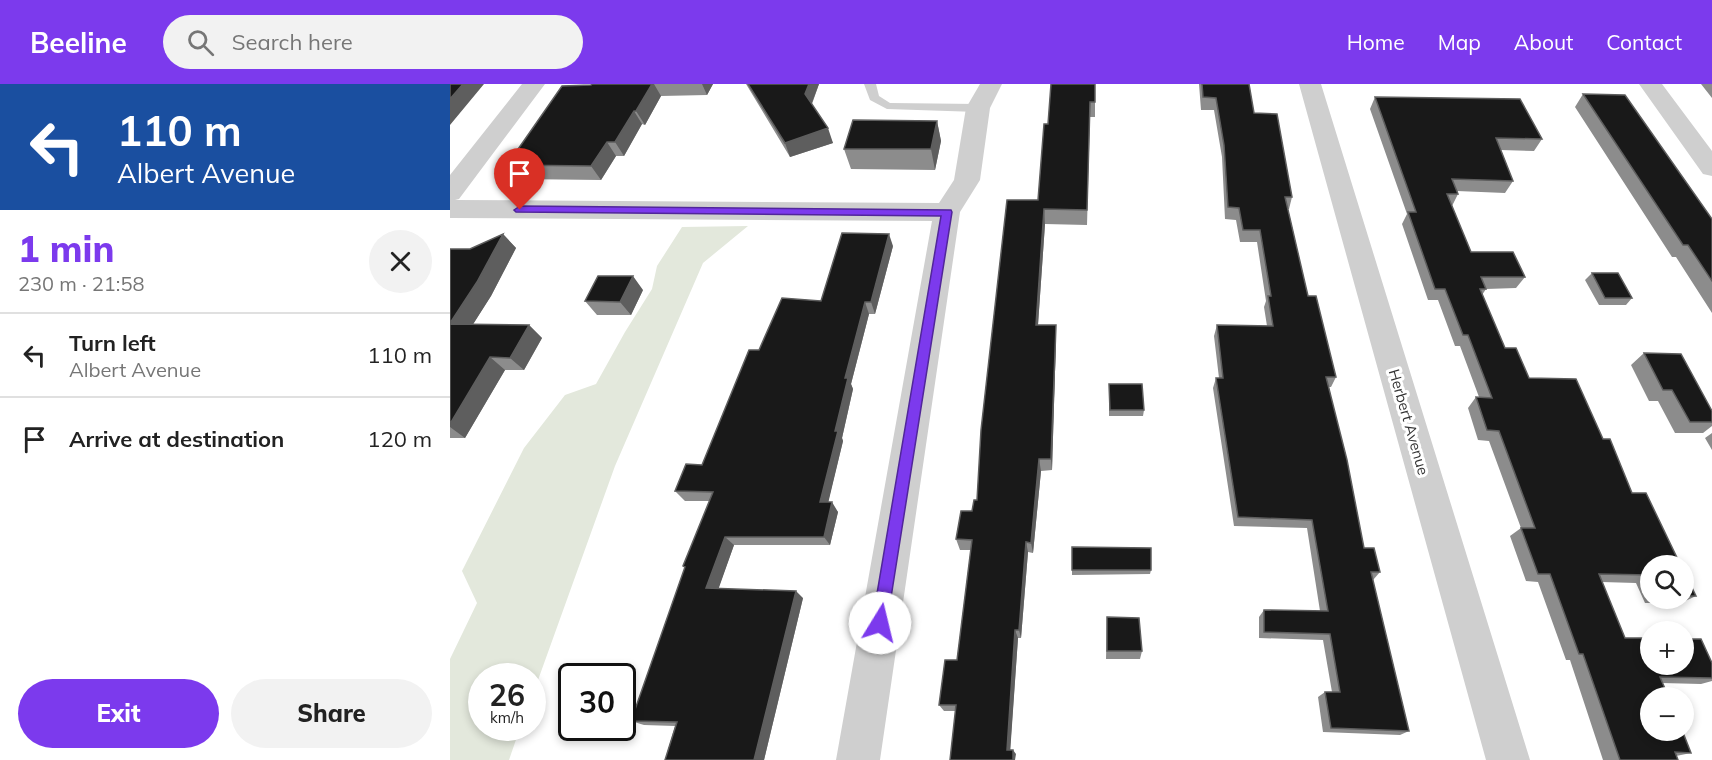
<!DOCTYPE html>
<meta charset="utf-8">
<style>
:root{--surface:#fff;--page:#f2f2f2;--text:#222;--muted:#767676;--line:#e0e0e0;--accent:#7c3aed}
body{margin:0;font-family:Mulish,sans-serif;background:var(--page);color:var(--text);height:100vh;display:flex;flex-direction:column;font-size:22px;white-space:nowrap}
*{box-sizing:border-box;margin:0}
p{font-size:20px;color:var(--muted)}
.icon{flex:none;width:33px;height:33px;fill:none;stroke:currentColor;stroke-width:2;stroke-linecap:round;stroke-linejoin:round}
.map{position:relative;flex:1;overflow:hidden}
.details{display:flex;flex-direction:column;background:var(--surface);width:450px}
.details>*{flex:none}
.guide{background:#1a4fa0;color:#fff;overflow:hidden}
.tools{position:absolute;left:1190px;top:471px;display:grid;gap:12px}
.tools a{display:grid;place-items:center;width:54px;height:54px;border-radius:50%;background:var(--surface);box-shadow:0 3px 9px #0003;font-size:30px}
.speed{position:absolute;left:18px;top:579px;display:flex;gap:12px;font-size:30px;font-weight:700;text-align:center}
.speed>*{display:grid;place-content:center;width:78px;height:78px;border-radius:50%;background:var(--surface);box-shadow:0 3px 9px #0003;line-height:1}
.speed small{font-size:15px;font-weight:400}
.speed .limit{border:3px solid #111;border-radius:9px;background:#fff;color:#111}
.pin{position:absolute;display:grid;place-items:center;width:51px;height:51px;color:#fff;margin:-62px -26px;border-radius:50% 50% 50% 0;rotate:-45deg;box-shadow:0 0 6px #0007}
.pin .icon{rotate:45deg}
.me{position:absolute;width:66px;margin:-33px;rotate:9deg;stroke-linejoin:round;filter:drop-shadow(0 0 4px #0008)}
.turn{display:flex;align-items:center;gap:21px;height:126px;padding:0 18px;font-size:27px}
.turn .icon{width:78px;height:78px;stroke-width:2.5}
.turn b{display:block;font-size:42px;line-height:51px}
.round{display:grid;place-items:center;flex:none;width:63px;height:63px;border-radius:32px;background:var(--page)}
.head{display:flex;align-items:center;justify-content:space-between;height:102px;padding:0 18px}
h1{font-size:36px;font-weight:800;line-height:45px;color:var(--accent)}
.action{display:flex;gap:12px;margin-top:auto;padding:12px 18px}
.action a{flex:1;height:69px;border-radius:36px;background:var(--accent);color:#fff;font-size:24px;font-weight:800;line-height:69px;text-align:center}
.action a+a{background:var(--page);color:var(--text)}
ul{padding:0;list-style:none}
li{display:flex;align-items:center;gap:18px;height:84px;padding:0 18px;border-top:2px solid var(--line)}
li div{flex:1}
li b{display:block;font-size:22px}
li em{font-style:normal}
header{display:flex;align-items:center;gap:36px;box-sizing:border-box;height:84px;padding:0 30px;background:var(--accent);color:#fff}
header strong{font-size:28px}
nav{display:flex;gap:33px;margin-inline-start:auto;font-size:21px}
.search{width:420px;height:54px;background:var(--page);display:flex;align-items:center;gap:15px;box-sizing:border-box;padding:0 21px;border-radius:33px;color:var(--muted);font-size:22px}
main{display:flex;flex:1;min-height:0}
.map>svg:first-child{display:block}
</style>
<header>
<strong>Beeline</strong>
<div class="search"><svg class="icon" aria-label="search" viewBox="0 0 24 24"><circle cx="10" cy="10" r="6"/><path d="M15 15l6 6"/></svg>Search here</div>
<nav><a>Home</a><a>Map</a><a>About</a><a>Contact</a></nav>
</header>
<main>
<section class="details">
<div class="guide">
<div class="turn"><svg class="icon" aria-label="left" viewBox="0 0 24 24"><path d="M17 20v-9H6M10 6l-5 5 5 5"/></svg><div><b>110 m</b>Albert Avenue</div></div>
</div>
<div class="head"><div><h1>1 min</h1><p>230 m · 21:58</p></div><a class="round"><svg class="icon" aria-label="close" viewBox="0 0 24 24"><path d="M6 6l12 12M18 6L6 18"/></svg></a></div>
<ul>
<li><svg class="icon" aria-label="left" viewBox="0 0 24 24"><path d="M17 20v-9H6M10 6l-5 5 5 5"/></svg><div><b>Turn left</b><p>Albert Avenue</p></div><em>110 m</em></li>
<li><svg class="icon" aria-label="arrive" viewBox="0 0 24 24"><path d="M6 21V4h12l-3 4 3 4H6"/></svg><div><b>Arrive at destination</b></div><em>120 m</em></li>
</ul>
<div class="action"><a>Exit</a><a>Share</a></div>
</section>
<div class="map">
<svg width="1262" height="676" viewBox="0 0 1262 676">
<rect width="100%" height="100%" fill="#fff"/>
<!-- green -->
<path fill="#e3e8dc" d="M 298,142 L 253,179 L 165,382 L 83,610 L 82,592 L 32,592 L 32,644 L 70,644 L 59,676 L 0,676 L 0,575 L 27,519 L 12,487 L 74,364 L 115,311 L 146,300 L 175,248 L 202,205 L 207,182 L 232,143 Z"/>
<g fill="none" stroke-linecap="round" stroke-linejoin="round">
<!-- lane -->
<path fill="#cfcfcf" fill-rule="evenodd" d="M 414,0 L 426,0 L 429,12 L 440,19 L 528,20 L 534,24 L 528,28 L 437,25 L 420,16 Z"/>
<!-- street -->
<path fill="#cfcfcf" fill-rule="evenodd" d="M 72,0 L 95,0 L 9,115 L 5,116 L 489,119 L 504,96 L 516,24 L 530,0 L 552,0 L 540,24 L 530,96 L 510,128 L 430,676 L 386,676 L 482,137 L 0,134 L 0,91 Z
M 849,0 L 871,0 L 1080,676 L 1036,676 Z
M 1189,0 L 1212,0 L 1262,67 L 1262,92 L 1253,90 Z"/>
</g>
<!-- wall -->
<path fill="#8c8c8c" d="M 142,0 L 263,0 L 257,11 L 211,12 L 195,41 L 192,40 L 174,72 L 166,72 L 151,96 L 68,95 L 57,81 Z
M 296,0 L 369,0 L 362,20 L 383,59 L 340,73 Z
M 645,0 L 645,33 L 640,33 L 637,141 L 595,140 L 588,241 L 606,255 L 602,386 L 591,387 L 583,469 L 578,468 L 571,554 L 568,554 L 560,666 L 566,670 L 506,627 L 494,627 L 489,621 L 507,576 L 521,466 L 510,466 L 506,455 L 522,427 L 527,416 L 588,116 L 598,40 Z
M 749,0 L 799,0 L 804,29 L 842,113 L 839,125 L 838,125 L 858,212 L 886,293 L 881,303 L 879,303 L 914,464 L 930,488 L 923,496 L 959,647 L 950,651 L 873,648 L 868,613 L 875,608 L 882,608 L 873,556 L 809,554 L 809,533 L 814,526 L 870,527 L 857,444 L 784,442 L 763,304 L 766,294 L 769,294 L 764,252 L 767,241 L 817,242 L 814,223 L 816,217 L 807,158 L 790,158 L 786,136 L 775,135 L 772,73 L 764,26 L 751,26 Z
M 1251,0 L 1262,0 L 1262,14 Z
M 1133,10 L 1262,135 L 1262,229 L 1226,173 L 1222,173 L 1125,23 Z
M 925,13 L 1092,55 L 1084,67 L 1051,66 L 1063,97 L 1055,109 L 1007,107 L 1008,110 L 1002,122 L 1021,168 L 1075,193 L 1066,204 L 1036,205 L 1032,211 L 1055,264 L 1079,294 L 1200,482 L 1200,514 L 1233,514 L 1233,485 L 1246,512 L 1231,519 L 1195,519 L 1186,499 L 1152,498 L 1175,554 L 1262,579 L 1262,597 L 1251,600 L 1212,599 L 1241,669 L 1226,672 L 1228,676 L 1153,676 L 1120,576 L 1116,576 L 1088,498 L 1076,497 L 1060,452 L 1071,444 L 1039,357 L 1028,356 L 1018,324 L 1026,313 L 1029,313 L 1010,262 L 1005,262 L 988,216 L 978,216 L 952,140 L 957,130 L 920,25 Z
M 487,37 L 491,57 L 485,86 L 401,85 L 394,65 Z
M 53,150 L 66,164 L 41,212 L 23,240 L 79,241 L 92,254 L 74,286 L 55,286 L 15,354 L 0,354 L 0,165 L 20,165 Z
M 443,162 L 425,230 L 419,230 L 401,300 L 403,305 L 392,354 L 393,357 L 378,418 L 388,428 L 380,461 L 284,461 L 268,505 L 353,514 L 314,676 L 215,676 L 225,642 L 194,641 L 181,637 L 235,484 L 233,482 L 260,417 L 235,417 L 225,407 L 252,381 L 309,266 L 371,217 Z
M 1142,189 L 1182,214 L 1176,221 L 1149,221 L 1135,196 Z
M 193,206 L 181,231 L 147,231 L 135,217 Z
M 1194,269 L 1262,327 L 1262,342 L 1253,349 L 1225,349 L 1208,317 L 1199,317 L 1181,281 Z
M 659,300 L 694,326 L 693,332 L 659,332 Z
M 1262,349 L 1262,366 L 1255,354 Z
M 622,463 L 701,486 L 700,490 L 622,491 Z
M 657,533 L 692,567 L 690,575 L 656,575 Z"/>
<!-- shaded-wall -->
<path fill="#5e5e5e" d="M 13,0 L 34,0 L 0,41 L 0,15 Z
M 202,0 L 204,0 L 211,12 L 195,41 L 186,27 Z
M 252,0 L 263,0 L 257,11 Z
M 359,0 L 369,0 L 360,24 L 355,10 Z
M 184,27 L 192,40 L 174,72 L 165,58 Z
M 487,37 L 491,57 L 485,86 L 481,65 Z
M 378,44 L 383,59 L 340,73 L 335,59 Z
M 157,58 L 166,72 L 151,96 L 141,82 Z
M 594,125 L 595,140 L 587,255 L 586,241 Z
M 53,150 L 66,164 L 41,212 L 15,253 L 0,241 L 0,239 Z
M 439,150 L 443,162 L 425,230 L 421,218 Z
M 183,192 L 193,206 L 181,231 L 170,218 Z
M 415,218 L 419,230 L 401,300 L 403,305 L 392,354 L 393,357 L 376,428 L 370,418 L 385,347 L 395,294 Z
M 79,241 L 92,254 L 74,286 L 60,274 Z
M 606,241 L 606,255 L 602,386 L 601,375 Z
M 40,273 L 55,286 L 15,354 L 0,343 L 0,340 Z
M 589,375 L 591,387 L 583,469 L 581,459 Z
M 382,418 L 388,428 L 380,461 L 374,453 Z
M 275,453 L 284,461 L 266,512 L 256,504 Z
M 576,458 L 578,468 L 571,554 L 569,546 Z
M 346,507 L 353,514 L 314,676 L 304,676 Z
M 565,546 L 568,554 L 560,670 L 557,666 Z
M 563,666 L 566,670 L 565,676 L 563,676 Z"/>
<!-- building -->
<path fill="#191919" stroke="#5e5e5e" stroke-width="1.5" d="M 0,0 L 13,0 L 0,15 Z
M 142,0 L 202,0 L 186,27 L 184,27 L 165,58 L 157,58 L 141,82 L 57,81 L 112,2 L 141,1 Z
M 298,0 L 359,0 L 355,10 L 378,44 L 335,59 Z
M 601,0 L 645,0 L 645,18 L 640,18 L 637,126 L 594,125 L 586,241 L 606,241 L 601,375 L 589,375 L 581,459 L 576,458 L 569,546 L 565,546 L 557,666 L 563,666 L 563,676 L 500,676 L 506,621 L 489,621 L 495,576 L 507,576 L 522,456 L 506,455 L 511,427 L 522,427 L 524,416 L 527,416 L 531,346 L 557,116 L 588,116 L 594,40 L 598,40 Z
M 752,0 L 799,0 L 804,29 L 827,30 L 842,113 L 835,113 L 858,212 L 866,212 L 886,293 L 876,293 L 897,376 L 914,464 L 924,464 L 930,488 L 921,488 L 959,647 L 881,644 L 875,608 L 890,608 L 880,550 L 814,548 L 814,526 L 878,527 L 862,436 L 788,433 L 766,294 L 773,294 L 767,241 L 823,242 L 818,212 L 821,212 L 810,146 L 793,146 L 789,124 L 778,123 L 774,61 L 766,14 L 753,13 Z
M 1133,10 L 1175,11 L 1262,135 L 1262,197 L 1238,161 L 1233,161 Z
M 925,13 L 1070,15 L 1092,55 L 1046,54 L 1063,97 L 1002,95 L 1008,110 L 997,110 L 1021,168 L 1063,168 L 1075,193 L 1031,193 L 1036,205 L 1030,205 L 1055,264 L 1066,264 L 1079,294 L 1126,295 L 1153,355 L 1160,355 L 1182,409 L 1196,409 L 1231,482 L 1200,482 L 1200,491 L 1149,490 L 1175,554 L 1200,554 L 1200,580 L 1233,580 L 1233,555 L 1251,555 L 1262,579 L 1262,594 L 1210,593 L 1219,614 L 1200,614 L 1200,646 L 1232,646 L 1241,669 L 1225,668 L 1228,676 L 1170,676 L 1133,570 L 1129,570 L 1100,490 L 1088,490 L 1071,444 L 1085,444 L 1049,347 L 1037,346 L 1026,313 L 1042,314 L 1018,251 L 1013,251 L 995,205 L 985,205 L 958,128 L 966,128 Z
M 403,36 L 487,37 L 481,65 L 394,65 Z
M 392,149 L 439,150 L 421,218 L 415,218 L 395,294 L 398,294 L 385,347 L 388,347 L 370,418 L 382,418 L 374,453 L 275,453 L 256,504 L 346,507 L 304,676 L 215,676 L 227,638 L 181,637 L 235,483 L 233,482 L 263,408 L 225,407 L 236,380 L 252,381 L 299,266 L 309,266 L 332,214 L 371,217 Z
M 53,150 L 27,198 L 0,239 L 0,165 L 20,165 Z
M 1142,189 L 1168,189 L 1182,214 L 1155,214 Z
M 148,192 L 183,192 L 170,218 L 135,217 Z
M 0,240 L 79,241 L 60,274 L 40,273 L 0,340 Z
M 1194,269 L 1231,270 L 1262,327 L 1262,338 L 1240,338 L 1222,306 L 1213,306 Z
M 659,300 L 692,300 L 694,326 L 660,326 Z
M 622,463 L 701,464 L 701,486 L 622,486 Z
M 1233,485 L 1246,512 L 1233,512 Z
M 657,533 L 689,534 L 692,567 L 657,567 Z"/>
<!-- route -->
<path fill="#7c3aed" stroke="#51269a" stroke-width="1.5" d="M 70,122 L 501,126 L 502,128 L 436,545 L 430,547 L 425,545 L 422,539 L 491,132 L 66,128 L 64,126 Z"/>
<g text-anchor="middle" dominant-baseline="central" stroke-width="6" stroke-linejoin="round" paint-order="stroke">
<!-- street labels -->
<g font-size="15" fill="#323232" stroke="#fff">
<text transform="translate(959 338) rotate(74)">Herbert Avenue</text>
</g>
</g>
</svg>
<div class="tools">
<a><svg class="icon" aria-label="search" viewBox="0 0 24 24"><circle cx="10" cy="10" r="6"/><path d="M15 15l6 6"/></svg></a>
<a>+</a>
<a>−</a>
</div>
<div class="speed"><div>26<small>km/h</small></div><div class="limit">30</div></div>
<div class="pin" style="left:70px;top:126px;background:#d93025"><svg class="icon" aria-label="arrive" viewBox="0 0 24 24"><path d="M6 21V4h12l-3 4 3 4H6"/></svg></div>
<svg class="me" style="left:430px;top:539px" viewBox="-20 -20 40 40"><circle r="19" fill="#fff"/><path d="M0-13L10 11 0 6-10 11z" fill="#7c3aed"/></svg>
</div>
</main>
